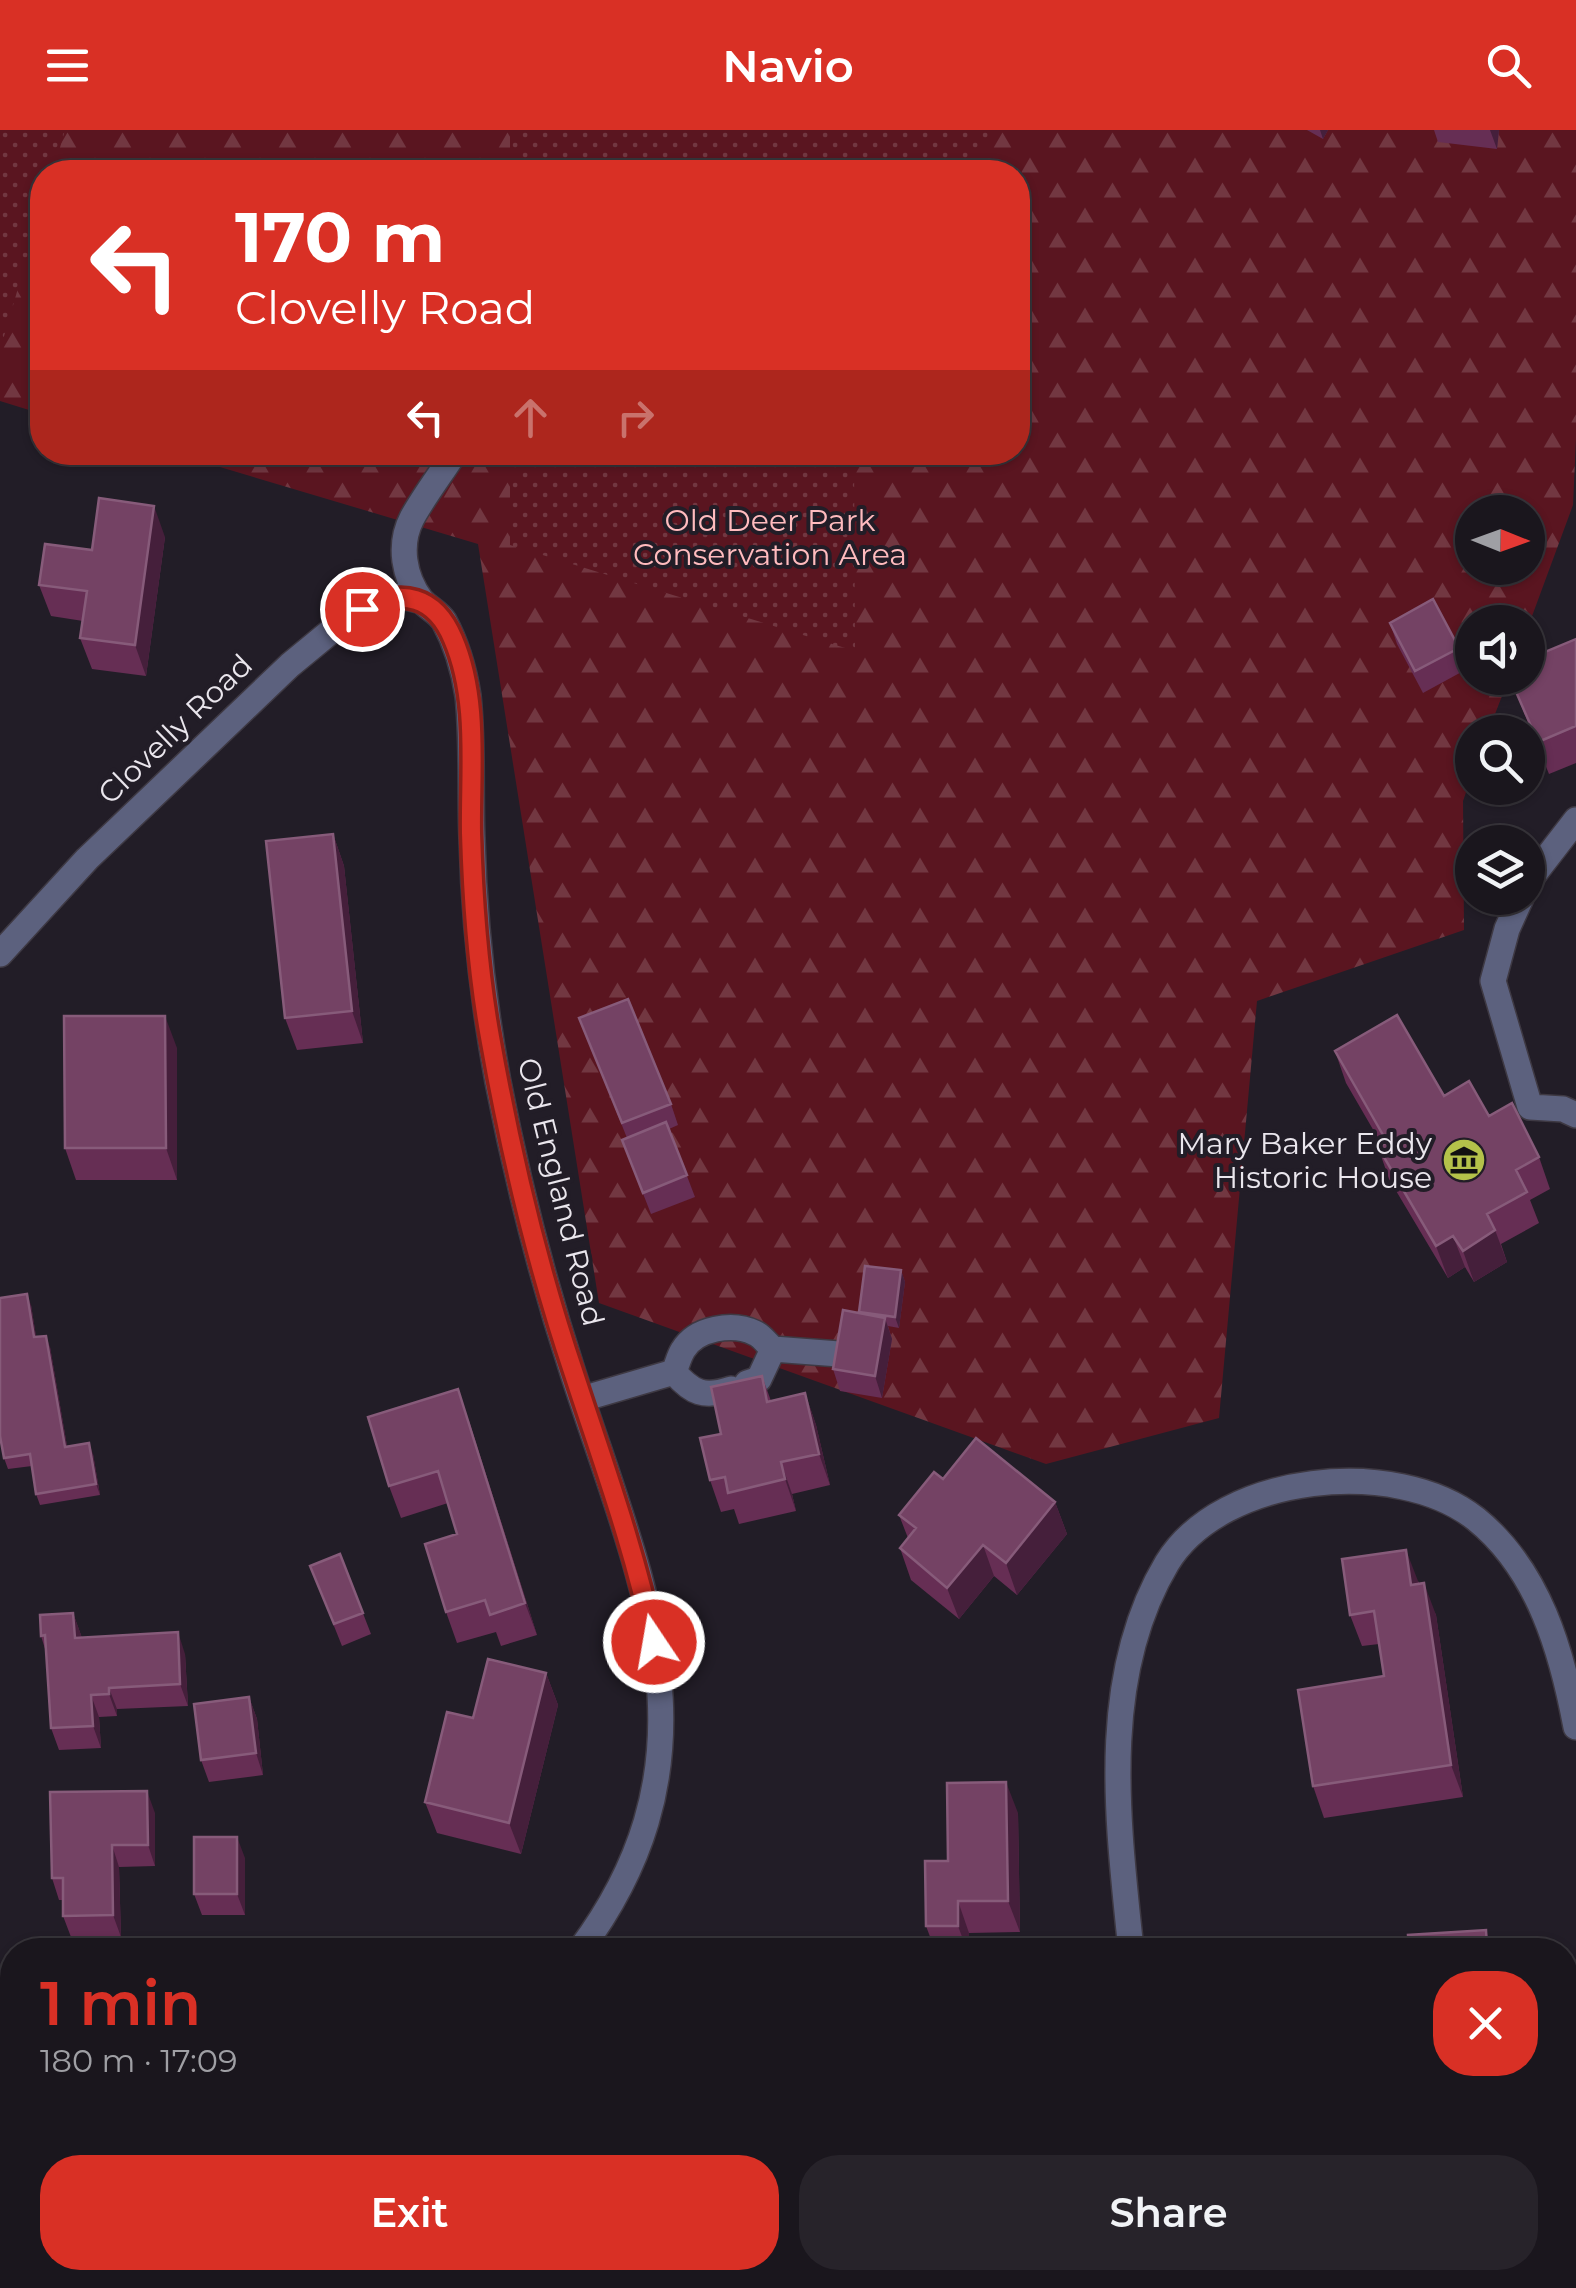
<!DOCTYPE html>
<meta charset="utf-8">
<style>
:root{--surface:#1a161d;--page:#27232a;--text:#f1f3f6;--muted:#9f9fa4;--line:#38353b;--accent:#d93025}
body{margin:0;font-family:Montserrat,sans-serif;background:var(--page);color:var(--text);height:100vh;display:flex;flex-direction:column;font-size:38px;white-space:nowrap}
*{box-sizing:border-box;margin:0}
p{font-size:32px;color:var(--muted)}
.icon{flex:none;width:55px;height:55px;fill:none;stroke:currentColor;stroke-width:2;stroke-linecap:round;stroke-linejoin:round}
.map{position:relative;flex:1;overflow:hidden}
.panel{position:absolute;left:0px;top:1808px;width:1578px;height:352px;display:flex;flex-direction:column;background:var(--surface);border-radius:40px 40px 0 0;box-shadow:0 2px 8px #0004,0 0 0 2px var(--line)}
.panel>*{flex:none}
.guide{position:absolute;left:30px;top:30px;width:1000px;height:305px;border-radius:40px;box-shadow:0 2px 8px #0004,0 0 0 2px var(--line);background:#d93025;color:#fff;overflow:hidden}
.needle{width:65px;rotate:91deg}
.fabs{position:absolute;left:1455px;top:365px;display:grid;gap:20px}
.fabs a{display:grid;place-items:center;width:90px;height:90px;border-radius:50%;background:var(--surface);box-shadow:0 2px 8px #0004,0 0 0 2px var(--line);font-size:50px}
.pin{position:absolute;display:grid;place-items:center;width:85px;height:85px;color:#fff;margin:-42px;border:5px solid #fff;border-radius:50%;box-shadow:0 2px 10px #0007}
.me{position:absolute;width:110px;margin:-55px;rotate:348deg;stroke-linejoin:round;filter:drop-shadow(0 0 8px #0008)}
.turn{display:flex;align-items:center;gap:35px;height:210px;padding:0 40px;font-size:45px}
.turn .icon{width:130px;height:130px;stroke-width:2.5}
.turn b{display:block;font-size:70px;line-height:85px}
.lanes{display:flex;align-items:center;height:95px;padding:0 40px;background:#0003;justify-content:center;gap:50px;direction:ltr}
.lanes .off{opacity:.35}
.round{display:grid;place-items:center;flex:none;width:105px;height:105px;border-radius:40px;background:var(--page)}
.overview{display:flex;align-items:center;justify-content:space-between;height:170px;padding:0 40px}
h1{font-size:60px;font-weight:600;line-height:75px;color:var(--accent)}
.action{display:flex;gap:20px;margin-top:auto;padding:20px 40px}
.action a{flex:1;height:115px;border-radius:40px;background:var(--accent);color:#fff;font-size:40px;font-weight:600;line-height:115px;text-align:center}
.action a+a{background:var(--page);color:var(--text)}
header{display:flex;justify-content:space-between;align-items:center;height:130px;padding:0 40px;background:var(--accent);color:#fff;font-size:45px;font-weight:600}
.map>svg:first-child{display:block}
</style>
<header><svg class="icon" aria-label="menu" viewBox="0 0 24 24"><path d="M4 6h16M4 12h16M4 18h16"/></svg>Navio<svg class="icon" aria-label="search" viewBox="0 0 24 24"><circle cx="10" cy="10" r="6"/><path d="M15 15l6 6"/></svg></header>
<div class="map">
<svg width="1576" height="2158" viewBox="0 0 1576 2158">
<defs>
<pattern id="forest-firs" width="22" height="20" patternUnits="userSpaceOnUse" patternTransform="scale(2.5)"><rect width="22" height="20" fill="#5a1520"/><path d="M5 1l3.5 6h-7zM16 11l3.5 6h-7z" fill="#723741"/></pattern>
<pattern id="park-dots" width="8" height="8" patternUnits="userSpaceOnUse" patternTransform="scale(2.5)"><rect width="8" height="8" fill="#5a1520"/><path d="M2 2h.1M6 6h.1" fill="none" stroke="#723741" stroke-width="1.8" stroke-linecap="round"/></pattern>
</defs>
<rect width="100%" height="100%" fill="#221d27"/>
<!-- forest -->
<path fill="url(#forest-firs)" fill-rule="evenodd" d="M 0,0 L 1576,0 L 1576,309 L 1573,375 L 1528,497 L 1528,492 L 1472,492 L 1472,548 L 1509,548 L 1488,602 L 1472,602 L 1472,645 L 1463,671 L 1464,800 L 1257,871 L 1219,1288 L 1046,1334 L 599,1173 L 478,414 L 173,323 L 1018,322 L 1018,42 L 42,42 L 42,284 L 0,271 ZM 1472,382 L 1528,382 L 1528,438 L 1472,438 Z"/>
<!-- park -->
<path fill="url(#park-dots)" d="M 0,0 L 65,0 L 53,42 L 42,42 L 42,76 L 0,220 Z
M 510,0 L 994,0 L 969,42 L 510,42 Z
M 510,323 L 854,323 L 855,521 L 510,415 Z"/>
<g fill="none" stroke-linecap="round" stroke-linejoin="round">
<!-- minor casing -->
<g stroke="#3e3943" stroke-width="28">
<path id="minor" d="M 455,322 C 441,344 424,366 412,388 C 398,415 404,447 421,470 C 428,478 438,482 444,491 C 457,515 464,540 468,566 C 473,613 470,661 472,708 C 474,790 483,871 498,952 C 517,1049 542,1148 573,1243 C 640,1450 728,1621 580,1820
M 1528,752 L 1576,690
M 1521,768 L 1507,799 L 1493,851 L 1530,977 L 1563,979 L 1576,985
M 0,824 L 87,729 L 290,535 L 341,493 L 380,469 L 402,466 L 422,471
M 773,1219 L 839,1224
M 674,1242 C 677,1235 679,1226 683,1220 C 696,1198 733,1192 755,1203 C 762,1206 767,1214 773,1219 L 759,1249 L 747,1253
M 582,1269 L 674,1242 C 692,1263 704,1268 731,1259
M 1131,1820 C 1118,1693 1098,1548 1167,1433 C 1222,1343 1397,1326 1476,1389 C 1539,1440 1562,1522 1576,1597
M 0,2149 L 28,2158
M 189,2158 L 200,2148
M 1093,2158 L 1098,2148"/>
</g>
<!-- minor -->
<use href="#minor" stroke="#5c617e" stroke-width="25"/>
</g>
<!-- wall -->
<path fill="#662e54" d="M 1307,0 L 1328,0 L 1323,9 Z
M 1434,0 L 1499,0 L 1497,19 L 1438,12 Z
M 165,407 L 146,546 L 92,539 L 80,508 L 83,491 L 51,486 L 39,455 L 92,420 Z
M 1390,493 L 1459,518 L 1467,539 L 1423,563 L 1397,514 Z
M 1576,509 L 1576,633 L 1549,644 L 1510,548 Z
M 333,704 L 344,736 L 363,913 L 297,920 L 285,888 Z
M 579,888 L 671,974 L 678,995 L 669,999 L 695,1067 L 651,1084 L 622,1010 L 627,1008 Z
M 177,918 L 177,1050 L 76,1050 L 65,1018 Z
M 1335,921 L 1489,986 L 1539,1027 L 1550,1059 L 1530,1070 L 1539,1093 L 1501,1114 L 1507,1132 L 1474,1152 L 1465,1137 L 1448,1148 L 1389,1049 L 1378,1017 L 1382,1015 L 1346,953 Z
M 901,1140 L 905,1152 L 899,1198 L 888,1196 L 892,1209 L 882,1268 L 840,1261 L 833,1239 L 859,1183 Z
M 31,1175 L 36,1207 L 50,1217 L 67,1316 L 93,1324 L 100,1365 L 40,1375 L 36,1364 L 32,1336 L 8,1339 L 4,1328 Z
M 762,1246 L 771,1271 L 805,1263 L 816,1295 L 830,1355 L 792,1364 L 796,1381 L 739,1394 L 734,1379 L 721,1382 L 710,1350 L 721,1304 Z
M 469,1291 L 537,1505 L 501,1516 L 496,1502 L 457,1513 L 446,1482 L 457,1404 L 448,1373 L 401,1388 L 389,1356 Z
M 943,1349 L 1055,1372 L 1067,1404 L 1017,1465 L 994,1446 L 959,1489 L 911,1450 L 900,1418 L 908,1408 L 899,1385 Z
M 340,1424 L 371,1504 L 342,1516 L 310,1436 Z
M 1418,1451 L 1436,1485 L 1463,1667 L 1324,1688 L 1313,1656 L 1384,1546 L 1379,1514 L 1362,1516 L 1350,1485 Z
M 73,1483 L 82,1508 L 185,1524 L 188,1576 L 117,1579 L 117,1586 L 99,1587 L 101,1618 L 59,1620 L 51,1598 L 46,1522 L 41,1506 Z
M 546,1543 L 558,1575 L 521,1724 L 437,1703 L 425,1672 L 473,1588 Z
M 249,1567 L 257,1589 L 263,1645 L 209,1652 L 201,1630 Z
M 155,1683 L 155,1736 L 119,1737 L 121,1807 L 71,1807 L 63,1786 L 63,1770 L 59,1770 L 52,1748 Z
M 1018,1683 L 1020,1802 L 969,1803 L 969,1820 L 935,1820 L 926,1796 L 948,1731 Z
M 245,1728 L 245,1785 L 202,1785 L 194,1764 Z
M 578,2148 L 641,2148 L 627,2158 L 586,2158 Z"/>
<!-- shaded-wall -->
<path fill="#451f3b" d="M 1320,0 L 1328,0 L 1323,9 Z
M 1490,0 L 1499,0 L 1497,19 Z
M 154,376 L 165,407 L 146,546 L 135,515 Z
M 333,704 L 344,736 L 363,913 L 352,881 Z
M 165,886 L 177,918 L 177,1050 L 166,1018 Z
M 1495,1100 L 1507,1132 L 1474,1152 L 1463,1121 Z
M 1453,1106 L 1465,1137 L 1448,1148 L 1436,1116 Z
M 901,1140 L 905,1152 L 899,1198 L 895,1187 Z
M 27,1164 L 31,1175 L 38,1218 L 34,1207 Z
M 885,1188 L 892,1209 L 882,1268 L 875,1246 Z
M 46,1206 L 50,1217 L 69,1328 L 65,1317 Z
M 458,1259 L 469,1291 L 537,1505 L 525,1473 Z
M 805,1263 L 816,1295 L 830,1355 L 819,1324 Z
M 89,1313 L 93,1324 L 100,1365 L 96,1354 Z
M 781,1332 L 792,1364 L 796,1381 L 785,1349 Z
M 1055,1372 L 1067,1404 L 1017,1465 L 1006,1433 Z
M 983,1415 L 994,1446 L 959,1489 L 947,1458 Z
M 1406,1420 L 1418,1451 L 1423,1487 L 1411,1455 Z
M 1424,1453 L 1436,1485 L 1463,1667 L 1451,1635 Z
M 73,1483 L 81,1505 L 83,1529 L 75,1508 Z
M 178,1502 L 185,1524 L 188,1576 L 180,1554 Z
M 546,1543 L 558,1575 L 521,1724 L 509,1693 Z
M 109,1558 L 117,1579 L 117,1586 L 109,1564 Z
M 91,1565 L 99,1587 L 101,1618 L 93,1596 Z
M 249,1567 L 257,1589 L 263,1645 L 256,1623 Z
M 1006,1652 L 1018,1683 L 1020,1802 L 1008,1771 Z
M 147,1661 L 155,1683 L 155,1736 L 148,1715 Z
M 237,1707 L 245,1728 L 245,1785 L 237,1764 Z
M 112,1715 L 119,1737 L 121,1807 L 113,1785 Z
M 958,1771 L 969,1803 L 969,1820 L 967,1820 L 958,1796 Z
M 1486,1800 L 1493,1820 L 1487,1820 Z
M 464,2148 L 502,2148 L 506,2157 L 450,2158 Z
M 605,2148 L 641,2148 L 627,2158 L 594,2158 L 593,2156 Z
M 987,2148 L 990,2158 L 977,2158 Z"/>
<!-- building -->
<path fill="#744264" stroke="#875b7a" stroke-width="2.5" d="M 99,368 L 154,376 L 135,515 L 80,508 L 87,461 L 39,455 L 45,414 L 92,420 Z
M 1433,469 L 1459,518 L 1415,541 L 1390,493 Z
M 1576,509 L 1576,596 L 1538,612 L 1510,548 L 1528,548 L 1528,529 Z
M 333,704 L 352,881 L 285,888 L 266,711 Z
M 628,869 L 671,974 L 622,993 L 579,888 Z
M 1397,885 L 1444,966 L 1469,951 L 1489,986 L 1512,973 L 1539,1027 L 1516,1040 L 1527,1062 L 1487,1084 L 1495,1100 L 1463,1121 L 1453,1106 L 1436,1116 L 1378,1017 L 1387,1012 L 1335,921 Z
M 64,886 L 165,886 L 166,1018 L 65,1018 Z
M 666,992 L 687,1045 L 643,1063 L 622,1010 Z
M 865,1136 L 901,1140 L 895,1187 L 859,1182 Z
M 27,1164 L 34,1207 L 46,1206 L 65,1317 L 89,1313 L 96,1354 L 36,1364 L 30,1324 L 4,1328 L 0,1306 L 0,1168 Z
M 843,1180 L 885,1188 L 875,1246 L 833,1239 Z
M 762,1246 L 767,1272 L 805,1263 L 819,1324 L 781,1332 L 785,1349 L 728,1363 L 725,1347 L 710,1350 L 700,1308 L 721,1304 L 711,1257 Z
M 458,1259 L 525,1473 L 490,1485 L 485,1470 L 446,1482 L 425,1414 L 457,1404 L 438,1341 L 389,1356 L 368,1287 Z
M 976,1308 L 1055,1372 L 1006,1433 L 983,1415 L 947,1458 L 900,1418 L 916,1398 L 899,1385 L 934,1342 L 943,1349 Z
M 1406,1420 L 1411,1455 L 1424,1453 L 1451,1635 L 1313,1656 L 1298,1560 L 1384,1546 L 1374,1481 L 1350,1485 L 1342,1429 Z
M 340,1424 L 363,1483 L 334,1494 L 310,1436 Z
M 73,1483 L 75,1508 L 178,1502 L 180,1554 L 109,1558 L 109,1564 L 91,1565 L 93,1596 L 51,1598 L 45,1505 L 41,1506 L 40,1485 Z
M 488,1529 L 546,1543 L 509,1693 L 425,1672 L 447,1582 L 473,1588 Z
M 249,1567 L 256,1623 L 201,1630 L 194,1574 Z
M 1006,1652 L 1008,1771 L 958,1771 L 958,1796 L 926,1796 L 925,1731 L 948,1731 L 947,1653 Z
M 147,1661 L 148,1715 L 112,1715 L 113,1785 L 63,1786 L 63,1748 L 52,1748 L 50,1662 Z
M 194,1707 L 237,1707 L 237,1764 L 194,1764 Z
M 1486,1800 L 1487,1820 L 1409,1820 L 1408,1805 Z
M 356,2148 L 464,2148 L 450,2158 L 341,2158 Z
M 586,2148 L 605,2148 L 593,2156 Z
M 890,2148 L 987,2148 L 977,2158 L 879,2158 Z"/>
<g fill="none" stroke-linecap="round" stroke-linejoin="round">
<!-- route casing -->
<g stroke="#8d1f18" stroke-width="25">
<path id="route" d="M 362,479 C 402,458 435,466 453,509 C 479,569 470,640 471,703 C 473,771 478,840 490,907 C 510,1020 537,1135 574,1244 C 603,1333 635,1420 654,1512"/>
</g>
<!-- route -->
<use href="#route" stroke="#d93025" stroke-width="18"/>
</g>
<!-- icons -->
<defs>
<g id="museum-disc" transform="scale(2.25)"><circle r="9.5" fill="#b4c24a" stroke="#221d27"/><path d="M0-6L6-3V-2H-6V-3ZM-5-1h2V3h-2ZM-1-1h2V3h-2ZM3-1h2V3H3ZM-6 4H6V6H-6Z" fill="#111"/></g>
</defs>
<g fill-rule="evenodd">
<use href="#museum-disc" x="1464" y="1030"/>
</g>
<g text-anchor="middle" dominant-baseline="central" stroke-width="8" stroke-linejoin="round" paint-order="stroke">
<!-- park labels -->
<g font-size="30" fill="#ffbbbe" stroke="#221d27">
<text x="770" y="390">Old Deer Park<tspan x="770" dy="34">Conservation Area</tspan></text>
</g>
<!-- street labels -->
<g font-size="30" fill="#eae6ed" stroke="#221d27">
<text transform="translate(175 599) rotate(-44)">Clovelly Road</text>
<text transform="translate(561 1062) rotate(76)">Old England Road</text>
</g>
<!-- poi labels -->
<g font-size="30" fill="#eae6ed" stroke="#221d27" text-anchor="end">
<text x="1432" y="1013">Mary Baker Eddy<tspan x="1432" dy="34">Historic House</tspan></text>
</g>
</g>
</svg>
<div class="fabs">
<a><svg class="needle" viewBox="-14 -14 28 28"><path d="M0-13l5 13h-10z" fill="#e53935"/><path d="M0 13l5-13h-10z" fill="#9f9fa4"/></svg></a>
<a><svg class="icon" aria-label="sound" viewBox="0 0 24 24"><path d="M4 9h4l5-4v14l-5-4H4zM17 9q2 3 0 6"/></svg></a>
<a><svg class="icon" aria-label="search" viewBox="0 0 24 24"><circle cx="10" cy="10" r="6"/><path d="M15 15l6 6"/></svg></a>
<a><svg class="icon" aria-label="layers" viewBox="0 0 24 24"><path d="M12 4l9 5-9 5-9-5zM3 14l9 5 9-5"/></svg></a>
</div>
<div class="pin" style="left:362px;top:479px;background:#d93025"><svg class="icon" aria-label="arrive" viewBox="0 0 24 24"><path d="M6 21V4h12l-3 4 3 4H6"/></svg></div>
<svg class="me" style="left:654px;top:1512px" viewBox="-20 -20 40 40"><circle r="17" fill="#d93025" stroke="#fff" stroke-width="3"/><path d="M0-11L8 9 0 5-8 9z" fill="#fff"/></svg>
<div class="guide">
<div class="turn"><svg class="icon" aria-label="left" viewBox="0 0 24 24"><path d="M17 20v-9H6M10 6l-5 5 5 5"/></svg><div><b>170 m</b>Clovelly Road</div></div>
<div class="lanes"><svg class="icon" aria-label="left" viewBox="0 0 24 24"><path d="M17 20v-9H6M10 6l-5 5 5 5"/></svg><svg class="icon off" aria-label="ahead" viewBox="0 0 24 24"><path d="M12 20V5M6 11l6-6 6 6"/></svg><svg class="icon off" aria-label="right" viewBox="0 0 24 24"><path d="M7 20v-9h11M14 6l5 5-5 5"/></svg></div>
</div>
<section class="panel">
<div class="overview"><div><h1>1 min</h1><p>180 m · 17:09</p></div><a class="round" style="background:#d93025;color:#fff"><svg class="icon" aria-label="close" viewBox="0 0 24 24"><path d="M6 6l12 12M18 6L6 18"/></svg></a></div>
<div class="action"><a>Exit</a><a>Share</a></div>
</section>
</div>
